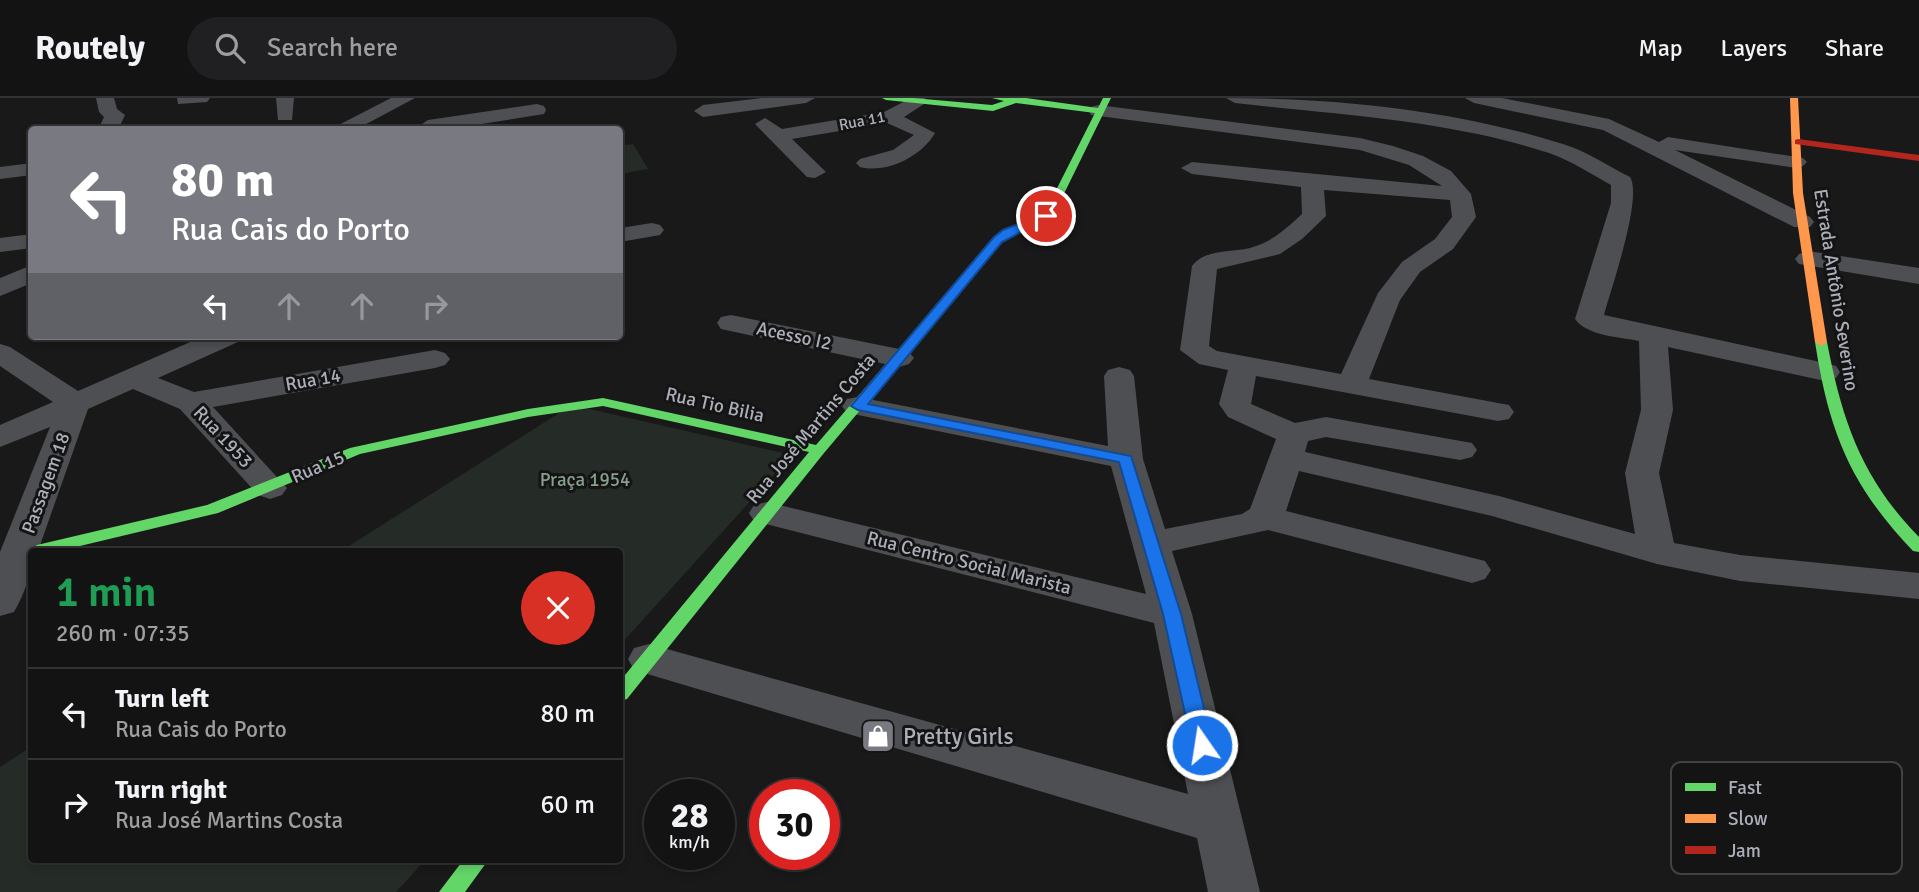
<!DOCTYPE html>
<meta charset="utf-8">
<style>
:root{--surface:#131314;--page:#202022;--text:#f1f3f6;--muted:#9d9ea0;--line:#323234}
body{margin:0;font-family:Signika,sans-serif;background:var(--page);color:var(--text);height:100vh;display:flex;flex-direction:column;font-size:26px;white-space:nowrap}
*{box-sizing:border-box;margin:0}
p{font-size:23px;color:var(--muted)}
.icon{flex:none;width:38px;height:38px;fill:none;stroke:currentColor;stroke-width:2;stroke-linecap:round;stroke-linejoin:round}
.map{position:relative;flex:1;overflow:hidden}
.side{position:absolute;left:28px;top:450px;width:595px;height:315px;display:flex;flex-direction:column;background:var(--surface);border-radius:7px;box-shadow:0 4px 10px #0003,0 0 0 2px var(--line)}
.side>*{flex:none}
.top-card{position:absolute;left:28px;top:28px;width:595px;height:214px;border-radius:7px;box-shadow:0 4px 10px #0003,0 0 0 2px var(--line);background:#797a81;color:#fff;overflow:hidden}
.speed{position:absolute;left:644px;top:681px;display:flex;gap:14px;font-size:35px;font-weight:700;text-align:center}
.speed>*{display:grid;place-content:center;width:91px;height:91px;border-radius:50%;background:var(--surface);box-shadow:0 4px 10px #0003,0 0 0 2px var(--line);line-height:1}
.speed small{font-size:18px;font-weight:400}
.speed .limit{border:10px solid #d22;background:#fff;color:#111}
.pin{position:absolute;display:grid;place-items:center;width:60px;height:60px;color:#fff;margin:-30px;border:4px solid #fff;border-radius:50%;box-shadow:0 2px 7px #0007}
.me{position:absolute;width:77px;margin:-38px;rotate:347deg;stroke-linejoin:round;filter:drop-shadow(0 0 5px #0008)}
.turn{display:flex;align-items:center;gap:24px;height:147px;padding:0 28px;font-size:32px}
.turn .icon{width:91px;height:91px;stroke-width:2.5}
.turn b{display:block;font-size:49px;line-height:60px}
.lanes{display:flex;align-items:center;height:66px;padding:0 28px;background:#0003;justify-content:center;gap:35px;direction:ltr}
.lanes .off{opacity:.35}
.round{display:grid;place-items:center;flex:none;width:74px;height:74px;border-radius:37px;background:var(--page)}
.headline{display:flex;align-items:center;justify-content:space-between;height:119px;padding:0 28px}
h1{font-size:42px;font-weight:600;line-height:52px;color:#1e9e55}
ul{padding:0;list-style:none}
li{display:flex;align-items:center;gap:21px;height:91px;padding:0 28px;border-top:2px solid var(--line)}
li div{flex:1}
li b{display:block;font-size:26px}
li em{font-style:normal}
header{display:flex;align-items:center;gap:42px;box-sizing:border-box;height:98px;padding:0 35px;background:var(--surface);border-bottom:2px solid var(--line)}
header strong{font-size:33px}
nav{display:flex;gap:38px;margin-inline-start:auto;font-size:24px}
.search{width:490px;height:63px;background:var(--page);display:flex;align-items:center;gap:18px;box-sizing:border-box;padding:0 24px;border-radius:38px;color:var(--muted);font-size:26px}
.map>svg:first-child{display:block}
</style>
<header>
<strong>Routely</strong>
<div class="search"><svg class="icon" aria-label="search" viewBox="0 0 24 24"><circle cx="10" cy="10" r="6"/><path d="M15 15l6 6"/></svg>Search here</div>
<nav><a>Map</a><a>Layers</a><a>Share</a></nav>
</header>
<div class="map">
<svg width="1919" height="794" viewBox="0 0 1919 794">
<rect width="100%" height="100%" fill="#19191a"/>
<!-- green -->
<path fill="#252c27" d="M 633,46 L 648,71 L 620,76 L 620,48 Z
M 572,307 L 792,357 L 620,547 L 620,453 L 341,453 Z
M 31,649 L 32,761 L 426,761 L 396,794 L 0,794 L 0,669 Z"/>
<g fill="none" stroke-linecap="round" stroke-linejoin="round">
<!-- street -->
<path fill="#4e4f52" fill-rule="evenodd" d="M 96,0 L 114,0 L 117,11 L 125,17 L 118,32 L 98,32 L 104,19 L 99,14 Z
M 177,0 L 210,0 L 207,4 L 178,6 Z
M 276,0 L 294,0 L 292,22 L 278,22 Z
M 391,0 L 415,0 L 355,32 L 329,32 Z
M 762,0 L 815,0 L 806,5 L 703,19 L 694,13 L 703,7 Z
M 911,0 L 925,0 L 927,4 L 904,19 L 935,35 C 922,58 887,76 860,69 L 856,65 L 860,61 L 893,52 L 914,37 L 887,25 L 792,41 L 826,74 L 815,80 L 807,79 L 755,26 L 765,20 L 782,31 L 884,14 Z
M 1226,0 C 1338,0 1455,12 1563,46 C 1586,53 1608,68 1630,79 C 1643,99 1611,191 1604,217 L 1825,265 L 1836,268 L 1840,274 L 1836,280 L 1825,283 L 1668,249 L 1673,312 L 1659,375 L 1674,445 L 1740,457 L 1919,475 L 1919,501 L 1740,483 L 1657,466 L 1492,418 L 1299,373 L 1286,413 L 1485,463 L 1491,472 L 1485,481 L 1472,485 L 1268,432 L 1172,453 L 1192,516 L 1260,794 L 1208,794 L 1197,740 L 634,572 L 628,561 L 634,550 L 649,546 L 1188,696 L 1154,525 L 754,423 L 749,415 L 754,407 L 767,404 L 1146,496 L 1111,368 L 858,317 L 847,315 L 842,308 L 847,301 L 858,299 L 1108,348 L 1104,278 L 1108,272 L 1119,269 L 1130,272 L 1134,278 L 1143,361 L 1165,431 L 1242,416 L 1250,411 L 1276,341 L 1228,319 L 1219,306 L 1228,272 L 1199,266 L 1180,252 L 1192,168 C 1206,149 1236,156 1256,148 C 1274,142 1288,129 1302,116 L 1301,89 L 1192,76 L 1181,70 L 1192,64 L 1442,88 L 1409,67 L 1360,52 L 1091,17 L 1089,13 L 1091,9 L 1098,7 L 1360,40 L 1393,48 L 1423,58 L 1451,73 L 1471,96 L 1476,119 L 1453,151 L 1420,174 L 1400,202 L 1369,281 L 1509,307 L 1514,314 L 1509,321 L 1498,323 L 1256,278 L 1251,306 L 1295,325 L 1326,319 L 1472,345 L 1477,352 L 1472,359 L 1460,362 L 1326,339 L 1308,343 L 1305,354 L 1499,398 L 1635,436 L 1625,375 L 1641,312 L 1639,243 C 1620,239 1587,238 1575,221 L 1611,105 L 1611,87 C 1591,76 1570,62 1549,55 C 1448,22 1340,17 1235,5 ZM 1324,92 L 1450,102 L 1452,119 L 1435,141 L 1402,164 L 1378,195 L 1341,276 L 1217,253 L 1209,248 L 1217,171 L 1280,156 L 1302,141 L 1326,118 Z
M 1465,0 L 1502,0 L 1609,21 L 1659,44 L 1668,39 L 1803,60 L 1807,64 L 1803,68 L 1796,70 L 1675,52 L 1810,119 L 1814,124 L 1810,129 L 1794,129 L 1603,32 L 1474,5 Z
M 537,6 L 544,8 L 546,12 L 544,16 L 444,32 L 413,32 L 428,22 Z
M 32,65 L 32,77 L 0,81 L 0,69 Z
M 652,125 L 660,127 L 664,132 L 660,137 L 620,144 L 620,130 Z
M 32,136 L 32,150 L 0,154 L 0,140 Z
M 1808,153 L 1919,170 L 1919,186 L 1799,166 L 1795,161 L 1799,156 Z
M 32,167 L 32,185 L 0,198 L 0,180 Z
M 731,217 L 899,251 L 909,254 L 914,260 L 909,266 L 899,269 L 721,231 L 717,225 L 721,219 Z
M 204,238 L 242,238 L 238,244 L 158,280 L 194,294 L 435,252 L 445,255 L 450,261 L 445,267 L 435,270 L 213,309 L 287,390 L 282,397 L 270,401 L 258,397 L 180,311 L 133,291 L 88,311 L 38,453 L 32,453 C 32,475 25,495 14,514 L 0,518 L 0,454 L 50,329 L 0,349 L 0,327 L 53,304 L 0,268 L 0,246 L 10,249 L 78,293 Z"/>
<!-- fast -->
<path fill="#63d668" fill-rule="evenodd" d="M 882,0 L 913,0 L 992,7 L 1004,3 L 992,0 L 1026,0 L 1098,10 L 1103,0 L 1111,0 L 1054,116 L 1002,144 L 824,355 L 627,601 L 620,603 L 620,583 L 809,354 L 603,308 L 528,319 L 360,356 L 218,415 L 59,453 L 32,453 L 32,457 L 29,453 L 37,447 L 207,407 L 350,350 L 528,311 L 603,300 L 816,347 L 994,140 L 1046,112 L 1095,15 L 1016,5 L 993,13 L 886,2 Z
M 1821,240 L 1827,244 C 1842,323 1862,381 1919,439 L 1919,454 L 1913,453 C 1850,387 1829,334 1815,244 Z
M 464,761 L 489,761 L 465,794 L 439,794 Z"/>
<!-- slow -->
<path fill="#ff974d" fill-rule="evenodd" d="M 1790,0 L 1798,0 L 1803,95 L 1827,244 L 1821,248 L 1815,244 L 1793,95 Z"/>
<!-- jam -->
<path fill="#b3261e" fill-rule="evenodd" d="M 1798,41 L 1919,57 L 1919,63 L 1795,46 L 1795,42 Z"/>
</g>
<!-- route -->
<path fill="#1a73e8" stroke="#114b97" stroke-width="2" d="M 1043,116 L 1052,118 L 1002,144 L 868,306 L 1131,358 L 1181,516 L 1213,647 L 1210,653 L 1195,653 L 1192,647 L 1163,516 L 1119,364 L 858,312 L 851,308 L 994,139 L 1003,132 Z"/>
<!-- icons -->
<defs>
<g id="shop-square" transform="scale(1.75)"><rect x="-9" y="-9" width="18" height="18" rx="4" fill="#797a81" stroke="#141415"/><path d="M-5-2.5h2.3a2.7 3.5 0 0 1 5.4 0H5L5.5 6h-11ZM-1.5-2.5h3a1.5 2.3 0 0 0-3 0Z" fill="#fff"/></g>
</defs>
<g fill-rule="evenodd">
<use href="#shop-square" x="878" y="638"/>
</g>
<g text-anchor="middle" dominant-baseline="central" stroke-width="6" stroke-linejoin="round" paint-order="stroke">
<!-- far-street labels -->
<g font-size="16" fill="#acafb9" stroke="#141415">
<text transform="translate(862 23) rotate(-11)">Rua 11</text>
</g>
<!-- street labels -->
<g font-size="19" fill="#acafb9" stroke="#141415">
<text transform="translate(1836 192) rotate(81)">Estrada Antônio Severino</text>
<text transform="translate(794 238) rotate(12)">Acesso I2</text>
<text transform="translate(313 282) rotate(-10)">Rua 14</text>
<text transform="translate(715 307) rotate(13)">Rua Tio Bilia</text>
<text transform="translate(811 331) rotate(-50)">Rua José Martins Costa</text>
<text transform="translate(223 339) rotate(47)">Rua 1953</text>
<text transform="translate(318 369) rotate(-23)">Rua 15</text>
<text transform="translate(46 385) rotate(-70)">Passagem 18</text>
<text transform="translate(969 465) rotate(14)">Rua Centro Social Marista</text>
</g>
<!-- park labels -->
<g font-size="19" fill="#86a18b" stroke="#141415">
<text x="585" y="382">Praça 1954</text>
</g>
<!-- near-poi labels -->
<g font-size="23" fill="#acafb9" stroke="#141415" text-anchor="start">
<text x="903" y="638">Pretty Girls</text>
</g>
</g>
<!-- legend -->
<rect x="1671" y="664" width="231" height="112" rx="10" fill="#141415" stroke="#424246" stroke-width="2"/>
<rect x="1685" y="685" width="31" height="8" fill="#63d668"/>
<rect x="1685" y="716" width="31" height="9" fill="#ff974d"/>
<rect x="1685" y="748" width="31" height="8" fill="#b3261e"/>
<g font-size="19" fill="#acafb9">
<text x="1728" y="696">Fast</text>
<text x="1728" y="727">Slow</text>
<text x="1728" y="759">Jam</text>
</g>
</svg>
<div class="speed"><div>28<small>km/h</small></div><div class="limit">30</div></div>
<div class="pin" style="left:1046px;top:118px;background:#d93025"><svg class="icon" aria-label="arrive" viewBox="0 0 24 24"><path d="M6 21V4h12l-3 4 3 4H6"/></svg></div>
<svg class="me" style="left:1202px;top:647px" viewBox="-20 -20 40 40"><circle r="17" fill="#1a73e8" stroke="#fff" stroke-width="3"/><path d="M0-11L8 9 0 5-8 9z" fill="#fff"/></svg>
<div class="top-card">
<div class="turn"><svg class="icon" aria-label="left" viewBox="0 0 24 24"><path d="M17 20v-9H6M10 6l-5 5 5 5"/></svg><div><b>80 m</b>Rua Cais do Porto</div></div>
<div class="lanes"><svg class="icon" aria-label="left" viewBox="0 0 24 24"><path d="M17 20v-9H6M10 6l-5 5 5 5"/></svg><svg class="icon off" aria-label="ahead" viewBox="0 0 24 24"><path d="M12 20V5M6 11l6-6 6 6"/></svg><svg class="icon off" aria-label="ahead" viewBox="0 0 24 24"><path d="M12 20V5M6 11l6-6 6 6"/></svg><svg class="icon off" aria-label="right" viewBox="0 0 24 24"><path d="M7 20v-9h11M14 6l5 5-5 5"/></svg></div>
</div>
<section class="side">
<div class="headline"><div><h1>1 min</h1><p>260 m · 07:35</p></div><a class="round" style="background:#d93025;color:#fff"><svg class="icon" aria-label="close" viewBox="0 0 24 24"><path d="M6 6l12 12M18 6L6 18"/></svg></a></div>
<ul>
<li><svg class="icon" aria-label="left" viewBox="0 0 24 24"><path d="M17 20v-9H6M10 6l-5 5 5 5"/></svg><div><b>Turn left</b><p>Rua Cais do Porto</p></div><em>80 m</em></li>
<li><svg class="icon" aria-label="right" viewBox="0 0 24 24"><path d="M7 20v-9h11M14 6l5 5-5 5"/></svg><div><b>Turn right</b><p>Rua José Martins Costa</p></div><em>60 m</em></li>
</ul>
</section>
</div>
